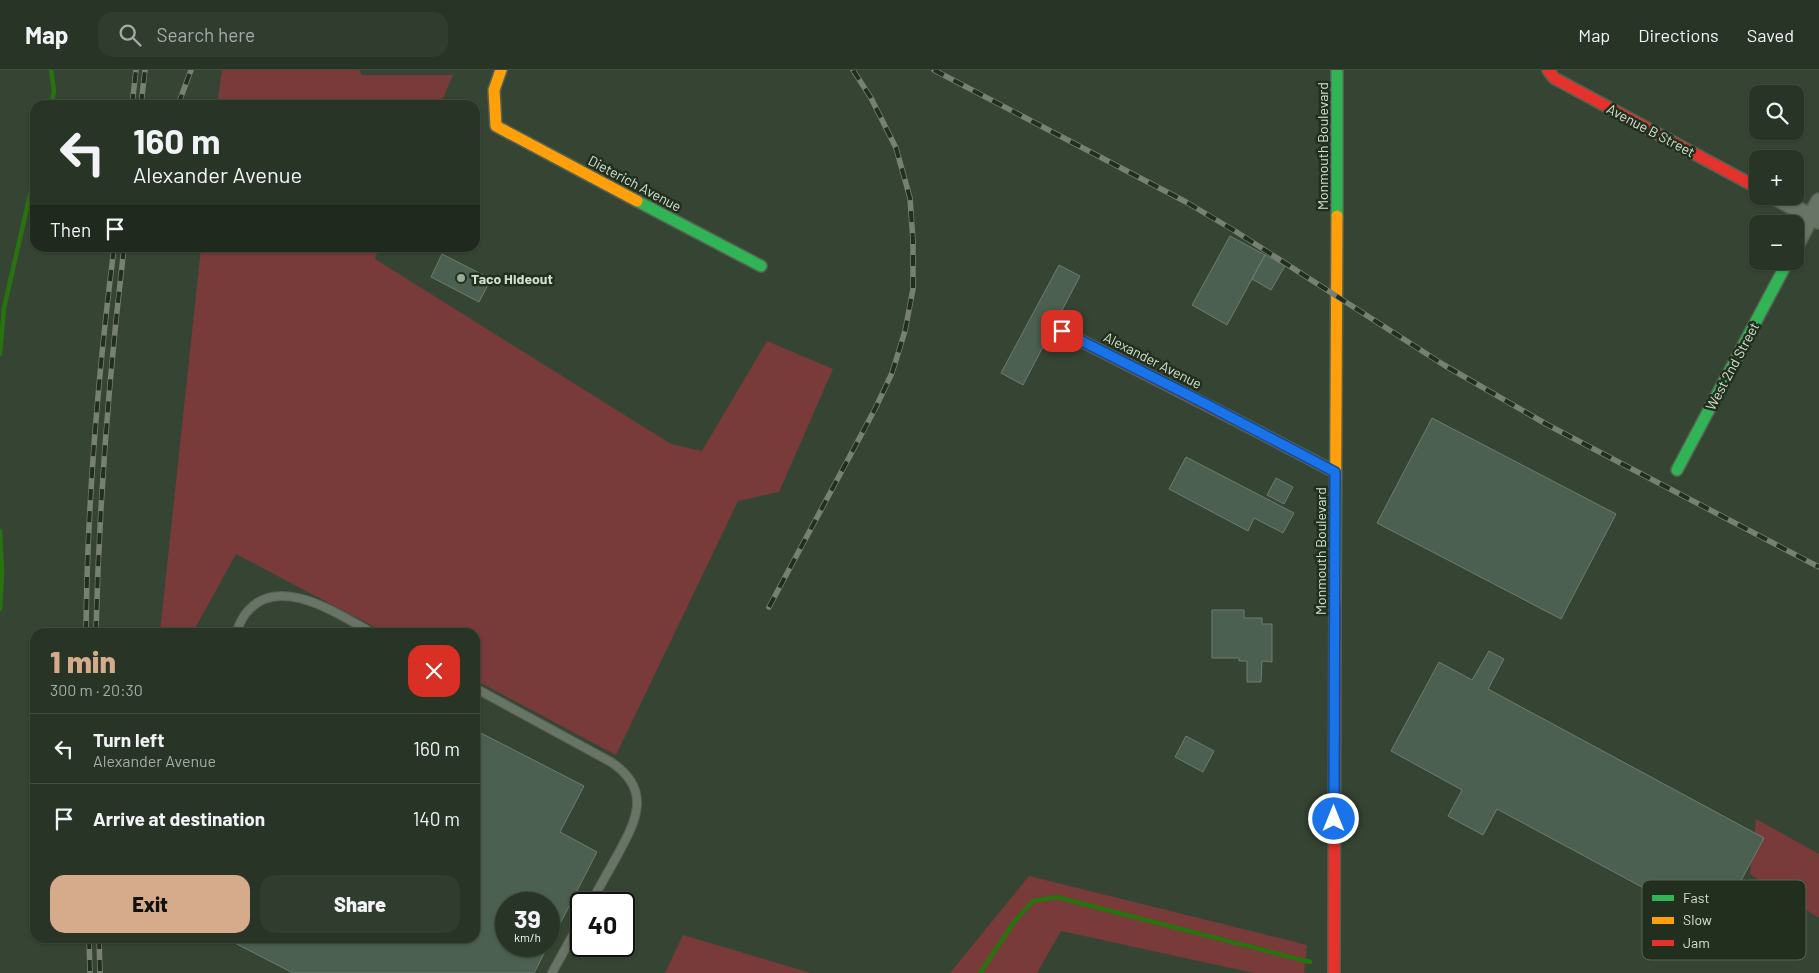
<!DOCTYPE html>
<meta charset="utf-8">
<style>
:root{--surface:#283426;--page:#303c2e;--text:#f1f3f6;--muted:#a5aaa7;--line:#444f43;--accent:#d6ab8b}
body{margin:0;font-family:Barlow,sans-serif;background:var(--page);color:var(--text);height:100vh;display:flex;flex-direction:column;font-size:19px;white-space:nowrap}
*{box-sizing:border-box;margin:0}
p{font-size:16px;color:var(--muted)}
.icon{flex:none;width:28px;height:28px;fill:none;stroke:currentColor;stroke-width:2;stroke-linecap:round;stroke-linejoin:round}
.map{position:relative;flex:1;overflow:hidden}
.side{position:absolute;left:30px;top:558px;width:450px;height:315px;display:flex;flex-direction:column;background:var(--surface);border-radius:15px;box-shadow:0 1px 4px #0004,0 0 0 1px var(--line)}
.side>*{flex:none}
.banner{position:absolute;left:30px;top:30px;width:450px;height:152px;border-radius:15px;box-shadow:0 1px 4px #0004,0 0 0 1px var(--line);background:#283426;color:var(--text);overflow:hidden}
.fabs{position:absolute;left:1749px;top:15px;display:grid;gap:10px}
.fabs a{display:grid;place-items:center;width:55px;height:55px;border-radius:10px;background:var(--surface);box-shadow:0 1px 4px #0004,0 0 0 1px var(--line);font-size:25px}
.speed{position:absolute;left:495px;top:822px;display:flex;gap:10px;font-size:25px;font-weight:700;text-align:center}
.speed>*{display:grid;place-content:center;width:65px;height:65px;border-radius:50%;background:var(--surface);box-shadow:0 1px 4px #0004,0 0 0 1px var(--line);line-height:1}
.speed small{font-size:12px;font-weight:400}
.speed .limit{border:2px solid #111;border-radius:8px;background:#fff;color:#111}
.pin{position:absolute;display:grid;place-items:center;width:42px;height:42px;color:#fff;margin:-21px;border-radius:10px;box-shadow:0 2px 8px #0006}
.me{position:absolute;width:55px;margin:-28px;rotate:0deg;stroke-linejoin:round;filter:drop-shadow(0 0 4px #0008)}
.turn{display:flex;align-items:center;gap:18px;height:105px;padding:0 20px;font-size:22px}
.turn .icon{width:65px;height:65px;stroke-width:2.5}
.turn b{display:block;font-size:35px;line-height:42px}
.then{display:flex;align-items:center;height:48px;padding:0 20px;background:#0003;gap:10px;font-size:19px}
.round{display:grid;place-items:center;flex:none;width:52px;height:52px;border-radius:15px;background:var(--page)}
.overview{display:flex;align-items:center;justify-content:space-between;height:85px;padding:0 20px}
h1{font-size:30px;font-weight:800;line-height:38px;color:var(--accent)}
.primary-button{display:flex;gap:10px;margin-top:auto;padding:10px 20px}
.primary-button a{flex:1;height:58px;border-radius:15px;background:var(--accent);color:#111;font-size:20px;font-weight:800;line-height:58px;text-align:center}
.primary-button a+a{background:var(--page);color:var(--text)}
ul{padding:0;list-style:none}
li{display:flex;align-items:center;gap:15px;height:70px;padding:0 20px;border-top:1px solid var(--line)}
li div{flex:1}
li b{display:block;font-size:19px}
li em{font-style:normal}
header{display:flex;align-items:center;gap:30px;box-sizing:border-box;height:70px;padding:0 25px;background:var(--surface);border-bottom:1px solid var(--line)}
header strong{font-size:24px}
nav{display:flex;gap:28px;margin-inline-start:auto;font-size:18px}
.search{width:350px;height:45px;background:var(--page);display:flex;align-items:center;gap:12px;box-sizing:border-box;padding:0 18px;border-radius:15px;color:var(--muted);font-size:19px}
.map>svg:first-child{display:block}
</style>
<header>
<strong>Map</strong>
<div class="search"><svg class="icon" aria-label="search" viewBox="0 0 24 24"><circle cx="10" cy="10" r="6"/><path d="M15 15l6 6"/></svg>Search here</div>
<nav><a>Map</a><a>Directions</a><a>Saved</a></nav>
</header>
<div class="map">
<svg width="1819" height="903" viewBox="0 0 1819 903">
<rect width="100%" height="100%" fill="#364533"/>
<!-- green -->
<path fill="#793a3a" d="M 222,0 L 359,0 L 362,5 L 453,5 L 440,35 L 217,35 Z
M 201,178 L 379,178 L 375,189 L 671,374 L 702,381 L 767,271 L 833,299 L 779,422 L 738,431 L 616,685 L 475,610 L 475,562 L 384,562 L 236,484 L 193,562 L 160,562 Z
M 1756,749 L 1819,784 L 1819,848 L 1750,804 Z
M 1029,806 L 1307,875 L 1304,903 L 1254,903 L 1061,861 L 1037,903 L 950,903 Z
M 683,865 L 811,903 L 665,903 Z"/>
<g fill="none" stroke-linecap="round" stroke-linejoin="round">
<!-- stream -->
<path stroke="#287310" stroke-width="4.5" d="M 51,35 L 54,21 L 51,0
M 0,284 L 4,238 L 35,103
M 0,461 L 2,503 L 0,539
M 980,903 L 1014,852 L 1033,831 L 1056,827 L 1310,892"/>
</g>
<!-- building -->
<path fill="#4c6051" stroke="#6c7c6e" d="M 1230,166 L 1265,185 L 1227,255 L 1192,235 Z
M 442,184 L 491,209 L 479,232 L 431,207 Z
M 1265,185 L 1285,196 L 1271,220 L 1252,209 Z
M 1059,195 L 1080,206 L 1023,315 L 1001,303 Z
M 1432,348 L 1616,444 L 1561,549 L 1377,453 Z
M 1186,387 L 1294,443 L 1283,463 L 1254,448 L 1248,461 L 1169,419 Z
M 1276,408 L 1293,417 L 1284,434 L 1267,425 Z
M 1212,540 L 1244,540 L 1244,548 L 1262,548 L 1262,554 L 1272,554 L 1272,592 L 1262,591 L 1261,612 L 1247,612 L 1247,591 L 1239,591 L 1239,588 L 1212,588 Z
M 1489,581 L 1504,589 L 1488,619 L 1764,768 L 1716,857 L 1497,739 L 1483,765 L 1448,746 L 1462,720 L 1391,681 L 1439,592 L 1472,610 Z
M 475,660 L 584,716 L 560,762 L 597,782 L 549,875 L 549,834 L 506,834 L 506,876 L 548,876 L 534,903 L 293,903 L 225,868 L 475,868 Z
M 1186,666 L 1214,681 L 1203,702 L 1175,687 Z"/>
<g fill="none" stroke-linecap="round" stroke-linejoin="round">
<!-- lane casing -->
<g stroke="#556151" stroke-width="10">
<path id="lane" d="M 236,562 C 239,556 242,547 247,542 C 279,503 339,545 371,562
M 475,618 L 611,692 C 653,720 636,751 617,786 C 608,802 599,818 590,834
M 552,903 L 581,850"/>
</g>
<!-- street casing -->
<g stroke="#556151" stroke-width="18">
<path id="street" d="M 1773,126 L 1819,151
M 1795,177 L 1819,131"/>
</g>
<!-- fast casing -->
<g stroke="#556151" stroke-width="14">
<path id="fast" d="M 637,131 L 761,196
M 1337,146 L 1337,0
M 1677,400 L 1788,191"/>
</g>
<!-- slow casing -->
<g stroke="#556151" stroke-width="14">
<path id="slow" d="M 501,0 L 494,20 L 496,56 L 637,131
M 1232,348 L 1335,402
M 1335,532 L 1337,146"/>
</g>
<!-- jam casing -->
<g stroke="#556151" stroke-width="14">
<path id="jam" d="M 1548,0 L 1554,8 L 1758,118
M 1062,261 L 1232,348
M 1334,903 L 1335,532"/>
</g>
<!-- lane -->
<use href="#lane" stroke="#687466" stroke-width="8"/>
<!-- street -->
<use href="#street" stroke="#687466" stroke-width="15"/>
<!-- fast -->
<use href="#fast" stroke="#30b455" stroke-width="11"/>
<!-- slow -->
<use href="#slow" stroke="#ff9f0a" stroke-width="11"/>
<!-- jam -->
<use href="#jam" stroke="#e5322d" stroke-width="11"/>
<!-- rail casing -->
<g stroke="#768174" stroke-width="5.5">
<path id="rail" d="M 934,0 L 1186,132 L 1235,161 L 1444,295 L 1546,354 L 1819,497
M 132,35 L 136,0
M 141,35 L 145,0
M 178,35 L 191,0
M 769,537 L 875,339 L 892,303 L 905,261 L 913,219 L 913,171 L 910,128 L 896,78 L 871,28 L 853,0
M 86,562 C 87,434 98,305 114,178
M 96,562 C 99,434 109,305 124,178
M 89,868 L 90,903
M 99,868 L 100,903"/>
</g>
<!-- rail -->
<use href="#rail" stroke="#222f1f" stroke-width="4" stroke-dasharray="11" stroke-linecap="butt"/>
</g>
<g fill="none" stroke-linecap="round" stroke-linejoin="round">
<!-- route casing -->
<g stroke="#114b97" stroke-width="12">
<path id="route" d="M 1062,261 L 1204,333 L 1335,402 L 1334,749"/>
</g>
<!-- route -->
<use href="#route" stroke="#1a73e8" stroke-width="9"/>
</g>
<!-- markers -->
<circle fill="#9bab97" stroke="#222f1f" stroke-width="2" cx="461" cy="208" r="5"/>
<g text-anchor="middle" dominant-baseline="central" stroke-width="5" stroke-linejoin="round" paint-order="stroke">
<!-- street labels -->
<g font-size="14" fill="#d1e2cd" stroke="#222f1f">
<text transform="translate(1651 60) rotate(28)">Avenue B Street</text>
<text transform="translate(1322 76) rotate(-90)">Monmouth Boulevard</text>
<text transform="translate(635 113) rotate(28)">Dieterich Avenue</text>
<text transform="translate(1153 290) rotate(27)">Alexander Avenue</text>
<text transform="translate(1732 296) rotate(-62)">West 2nd Street</text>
<text transform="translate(1320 481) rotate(-90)">Monmouth Boulevard</text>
</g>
<!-- poi labels -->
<g font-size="14" font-weight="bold" fill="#d1e2cd" stroke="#222f1f" text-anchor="start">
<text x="471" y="208">Taco Hideout</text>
</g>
</g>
<!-- legend -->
<rect x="1642" y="810" width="164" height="80" rx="8" fill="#222f1f" stroke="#576553" stroke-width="1"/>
<rect x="1652" y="825" width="22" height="6" fill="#30b455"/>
<rect x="1652" y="847" width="22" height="7" fill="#ff9f0a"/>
<rect x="1652" y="870" width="22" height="6" fill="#e5322d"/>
<g font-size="14" fill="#d1e2cd">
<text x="1683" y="833">Fast</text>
<text x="1683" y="855">Slow</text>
<text x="1683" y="878">Jam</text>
</g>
</svg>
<div class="fabs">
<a><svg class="icon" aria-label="search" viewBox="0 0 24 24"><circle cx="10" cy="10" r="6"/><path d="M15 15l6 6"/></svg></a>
<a>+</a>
<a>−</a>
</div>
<div class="speed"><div>39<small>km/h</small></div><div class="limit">40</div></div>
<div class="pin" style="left:1062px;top:261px;background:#d93025"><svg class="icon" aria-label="arrive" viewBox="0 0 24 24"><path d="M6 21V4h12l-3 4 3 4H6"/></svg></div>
<svg class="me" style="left:1334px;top:749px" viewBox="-20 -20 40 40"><circle r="17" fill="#1a73e8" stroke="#fff" stroke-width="3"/><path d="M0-11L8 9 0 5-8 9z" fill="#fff"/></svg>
<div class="banner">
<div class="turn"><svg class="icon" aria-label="left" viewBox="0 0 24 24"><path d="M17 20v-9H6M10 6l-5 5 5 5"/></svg><div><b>160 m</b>Alexander Avenue</div></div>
<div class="then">Then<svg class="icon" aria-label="arrive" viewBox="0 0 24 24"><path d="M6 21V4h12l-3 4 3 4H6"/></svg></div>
</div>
<section class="side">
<div class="overview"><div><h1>1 min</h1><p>300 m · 20:30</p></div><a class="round" style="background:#d93025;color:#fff"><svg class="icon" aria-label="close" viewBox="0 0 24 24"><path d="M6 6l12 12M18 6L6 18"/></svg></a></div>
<ul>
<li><svg class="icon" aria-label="left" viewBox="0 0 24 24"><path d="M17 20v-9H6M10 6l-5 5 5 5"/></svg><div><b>Turn left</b><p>Alexander Avenue</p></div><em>160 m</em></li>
<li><svg class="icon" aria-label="arrive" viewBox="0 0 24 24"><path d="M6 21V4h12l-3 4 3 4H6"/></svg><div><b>Arrive at destination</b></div><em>140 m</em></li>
</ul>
<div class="primary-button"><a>Exit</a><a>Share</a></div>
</section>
</div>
